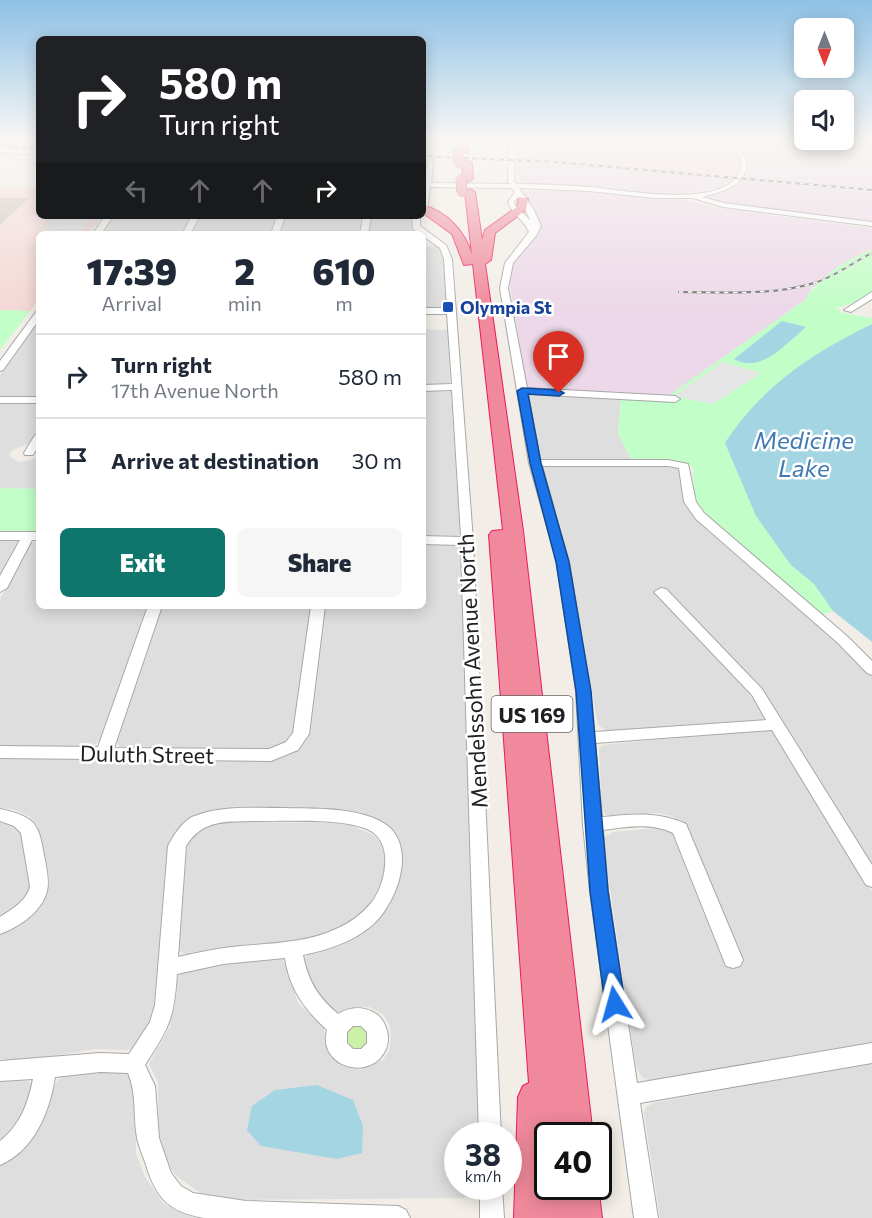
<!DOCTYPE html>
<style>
:root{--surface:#fff;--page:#f6f6f7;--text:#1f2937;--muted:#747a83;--line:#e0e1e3;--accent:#0f766e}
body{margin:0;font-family:Commissioner,sans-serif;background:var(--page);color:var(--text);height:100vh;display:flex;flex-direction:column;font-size:22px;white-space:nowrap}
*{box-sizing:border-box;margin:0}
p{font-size:20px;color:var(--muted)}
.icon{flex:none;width:33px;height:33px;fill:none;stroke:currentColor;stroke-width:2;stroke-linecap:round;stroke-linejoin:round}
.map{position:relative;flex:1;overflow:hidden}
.sheet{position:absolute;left:36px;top:231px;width:390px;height:378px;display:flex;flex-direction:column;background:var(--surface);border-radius:9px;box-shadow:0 3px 15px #0003}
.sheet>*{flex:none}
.banner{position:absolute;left:36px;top:36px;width:390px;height:183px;border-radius:9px;box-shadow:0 3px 15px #0003;background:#202124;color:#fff;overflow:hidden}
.needle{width:39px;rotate:180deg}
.fabs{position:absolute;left:794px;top:18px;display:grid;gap:12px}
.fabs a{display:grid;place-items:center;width:60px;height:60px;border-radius:9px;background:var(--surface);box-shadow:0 3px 15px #0003;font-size:30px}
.speed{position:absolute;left:444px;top:1122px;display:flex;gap:12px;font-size:30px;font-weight:700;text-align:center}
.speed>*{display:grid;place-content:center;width:78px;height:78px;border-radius:50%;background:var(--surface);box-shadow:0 3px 15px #0003;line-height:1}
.speed small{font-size:15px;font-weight:400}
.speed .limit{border:3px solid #111;border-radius:9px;background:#fff;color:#111}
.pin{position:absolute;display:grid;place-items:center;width:51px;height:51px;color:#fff;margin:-62px -26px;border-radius:50% 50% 50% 0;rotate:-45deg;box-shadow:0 0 6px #0007}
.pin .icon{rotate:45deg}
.me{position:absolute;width:66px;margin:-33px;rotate:352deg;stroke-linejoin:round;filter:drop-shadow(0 0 4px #0008)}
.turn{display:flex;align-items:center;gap:21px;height:126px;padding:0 24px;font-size:27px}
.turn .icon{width:78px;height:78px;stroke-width:2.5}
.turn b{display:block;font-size:42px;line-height:51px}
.lanes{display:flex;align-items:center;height:57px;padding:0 24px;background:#0003;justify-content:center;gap:30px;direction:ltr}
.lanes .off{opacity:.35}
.eta{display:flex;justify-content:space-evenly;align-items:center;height:102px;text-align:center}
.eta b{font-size:36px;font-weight:800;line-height:42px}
.button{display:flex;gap:12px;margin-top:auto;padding:12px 24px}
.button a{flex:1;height:69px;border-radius:9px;background:var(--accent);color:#fff;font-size:24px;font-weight:800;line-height:69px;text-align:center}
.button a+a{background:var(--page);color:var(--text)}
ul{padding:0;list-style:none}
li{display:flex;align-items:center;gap:18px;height:84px;padding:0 24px;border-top:2px solid var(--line)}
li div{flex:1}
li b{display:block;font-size:22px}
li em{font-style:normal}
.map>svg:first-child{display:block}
</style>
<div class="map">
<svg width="872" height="1218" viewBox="0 0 872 1218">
<rect width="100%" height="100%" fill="#f2eee7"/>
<!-- residential -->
<path fill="#dfdede" d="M 113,216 L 192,216 L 182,234 L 100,234 Z
M 199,216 L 278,216 L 271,234 L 190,234 Z
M 284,216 L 364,216 L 361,234 L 279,234 Z
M 370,216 L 415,216 L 420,234 L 368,234 Z
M 438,246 L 443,253 L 447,307 L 423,310 L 423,247 Z
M 39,320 L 39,398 L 0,398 L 0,375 Z
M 423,329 L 448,330 L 450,383 L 447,385 L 423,386 Z
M 423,390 L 451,392 L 460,534 L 453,538 L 423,537 Z
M 533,394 L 621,399 L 618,433 L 632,461 L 542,460 L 539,458 L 528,397 Z
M 0,402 L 39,402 L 39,432 L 30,443 L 11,451 L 9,456 L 20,462 L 39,458 L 39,489 L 0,488 Z
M 547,466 L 667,466 L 681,470 L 686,476 L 685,505 L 704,528 L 832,634 L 872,673 L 872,864 L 774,707 L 757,685 L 712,650 L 763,711 L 764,717 L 760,721 L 607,731 L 598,725 L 561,526 L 542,470 L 543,467 Z
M 0,540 L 21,540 L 0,584 Z
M 39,541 L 39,606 L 148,606 L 101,740 L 90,748 L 0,747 L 0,599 L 30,543 Z
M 423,543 L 452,543 L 461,548 L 479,1135 L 458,1136 L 458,1186 L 480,1187 L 472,1195 L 463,1198 L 230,1200 L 200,1193 L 174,1174 L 159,1147 L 158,1082 L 149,1064 L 170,1026 L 176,981 L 181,972 L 229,962 L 279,957 L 286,964 L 298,1003 L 321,1024 L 324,1029 L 325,1045 L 340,1065 L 359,1070 L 383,1060 L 389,1051 L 391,1038 L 390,1026 L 383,1014 L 369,1007 L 354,1007 L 336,1013 L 317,997 L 303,962 L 308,954 L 339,946 L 361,933 L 390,906 L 401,874 L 400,847 L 374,819 L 357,812 L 219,810 L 168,852 L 152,1024 L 138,1046 L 127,1050 L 96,1049 L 30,1060 L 0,1059 L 0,931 L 47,885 L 48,876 L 37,826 L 29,816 L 12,809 L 0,808 L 0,758 L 271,760 L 286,756 L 300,748 L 309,733 L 325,606 L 423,606 Z
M 161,606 L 312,606 L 292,738 L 282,746 L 269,750 L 120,747 L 116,740 Z
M 769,729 L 780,737 L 872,892 L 872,1047 L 652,1082 L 642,1077 L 636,1067 L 603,842 L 605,837 L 613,832 L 665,827 L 672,829 L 727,956 L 739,947 L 684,825 L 672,816 L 657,813 L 613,817 L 605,814 L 602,808 L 599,749 L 603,745 Z
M 0,820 L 20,827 L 26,836 L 31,889 L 27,898 L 17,907 L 0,917 Z
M 214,822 L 347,823 L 375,836 L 383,846 L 387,860 L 386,881 L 376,898 L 345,930 L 308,942 L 188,955 L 179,951 L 184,846 L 188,836 Z
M 872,1063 L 872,1218 L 660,1218 L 644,1113 L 646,1107 L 653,1103 Z
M 108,1067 L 124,1071 L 132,1081 L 136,1101 L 136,1154 L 145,1177 L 164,1204 L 195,1218 L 0,1218 L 0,1163 L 58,1080 L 64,1074 Z
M 0,1080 L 28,1081 L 33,1085 L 23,1117 L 0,1145 Z"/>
<!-- commercial -->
<path fill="#f4d7d5" d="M 518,140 L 725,140 L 740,159 L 741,166 L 735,176 L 516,159 Z
M 0,187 L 39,187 L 39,216 L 103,216 L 89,234 L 39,234 L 39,299 L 30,311 L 0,310 Z"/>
<!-- industrial -->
<path fill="#ecd8e8" d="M 734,140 L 872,140 L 872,189 L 745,178 L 751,166 L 750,159 Z
M 517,160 L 600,166 L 731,179 L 720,188 L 675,195 L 527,185 L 518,181 Z
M 745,180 L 872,192 L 872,222 L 733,205 L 705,198 L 730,190 Z
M 525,191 L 563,191 L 685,200 L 718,208 L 872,228 L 872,249 L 812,288 L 805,300 L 667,397 L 532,389 L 527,386 L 509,280 L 514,264 L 541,226 L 523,192 Z"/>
<!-- grass -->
<path fill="#ccf0a9" d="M344 1038a13 13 0 1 1 26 0a13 13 0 1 1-26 0Z"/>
<!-- park -->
<path fill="#c2fec7" d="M 872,249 L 872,291 L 857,302 L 836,308 L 843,313 L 872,318 L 872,324 L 852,334 L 791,565 L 814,584 L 833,611 L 820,615 L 707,516 L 695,499 L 693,467 L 678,461 L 632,461 L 618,433 L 621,399 L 661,401 L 805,300 C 820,275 846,260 872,249 Z
M 0,310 L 30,311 L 0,350 Z
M 0,488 L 39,489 L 39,532 L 0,532 Z"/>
<!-- parking -->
<path fill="#e5e5e5" d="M 55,216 L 93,216 L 79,234 L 39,234 Z
M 723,362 L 761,373 L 713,404 L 673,396 Z"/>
<!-- water -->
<path fill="#a4d5e3" d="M 782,321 L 806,327 C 786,343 761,375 734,359 Z
M 872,324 L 872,642 L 833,611 L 814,584 L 791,565 L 756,516 L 725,443 C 761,387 812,353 872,324 Z
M 317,1085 L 353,1100 L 363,1126 L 362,1153 L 337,1159 L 261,1146 L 247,1130 L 252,1106 L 275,1090 Z"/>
<!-- building -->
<path fill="#cbc1b9" d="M 0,198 L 29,198 L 0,225 Z"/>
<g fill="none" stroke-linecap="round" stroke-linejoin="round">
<!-- minor casing -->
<g stroke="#a8a8a8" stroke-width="2">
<path id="minor" d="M 509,140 L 515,140 L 514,181 L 516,184 C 541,184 566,185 590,187 C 623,190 717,208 737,176 C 740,171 743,163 740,158 C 737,152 730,146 726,140 L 732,140 L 747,159 C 749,186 723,192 702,197 L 724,203 L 872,222 L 872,226 L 723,207 L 693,198 L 654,198 L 589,191 L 519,188 L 534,210 L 541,226 L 536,236 L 513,263 L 508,288 L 527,388 L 675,396 L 680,399 L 675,402 L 528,394 L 540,460 L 668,460 L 688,464 L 696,502 L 704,513 L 848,637 L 872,661 L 872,675 L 867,673 L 838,643 L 696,519 L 684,502 L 679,468 L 668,466 L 542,466 L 569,562 L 590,691 L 594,732 L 766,720 L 752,695 L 654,592 L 661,588 L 666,589 L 762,689 L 872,865 L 872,887 L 866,885 L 772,730 L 595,743 L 602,817 C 631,814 658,811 686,824 L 743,960 L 740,966 L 733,968 L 726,966 L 673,833 C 651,822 626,827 603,830 L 608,891 L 637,1083 L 872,1043 L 872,1063 L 640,1103 L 658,1218 L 634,1218 L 590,891 L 583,825 L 576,691 L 557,562 L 529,463 L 500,288 L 505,263 L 529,232 C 524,220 512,214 508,202 L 515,192 L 512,188 L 430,187 L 427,210 L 423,212 L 423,183 L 428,163 L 423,151 L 423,142 C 435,153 433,168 431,183 L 510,184 L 508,181 ZM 518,197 L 531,221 L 515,205 L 514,202 Z
M 0,148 L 39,151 L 39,155 L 0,152 Z
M 105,216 L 113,216 L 101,234 L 93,234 Z
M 192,216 L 200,216 L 190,234 L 182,234 Z
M 277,216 L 285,216 L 279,234 L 271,234 Z
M 363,216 L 371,216 L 368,234 L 360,234 Z
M 412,216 L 420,216 L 420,226 L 446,245 L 452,259 L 473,541 L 501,1136 L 479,1136 L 461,545 L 423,544 L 423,536 L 461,537 L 452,390 L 423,391 L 423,385 L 452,384 L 447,314 L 423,314 L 423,308 L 447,308 L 444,259 L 440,248 L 413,229 Z
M 872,292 L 872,299 L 851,312 L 844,310 Z
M 39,311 L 39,320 L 3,370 L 0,371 L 0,361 L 36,312 Z
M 0,397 L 39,397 L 39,403 L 0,403 Z
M 39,434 C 39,443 38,448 33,455 L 25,455 L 24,453 L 35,435 Z
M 0,532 L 39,532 L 39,540 L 32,540 L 7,588 L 0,592 L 0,576 L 20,540 L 0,540 Z
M 148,606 L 162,606 L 114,748 L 269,749 L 286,742 L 293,733 L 311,606 L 325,606 L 309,734 L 298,750 L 271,761 L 0,758 L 0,746 L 98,747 Z
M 286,808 C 315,809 353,807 380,821 C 421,841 397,906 370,927 C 352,942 327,950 303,955 C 308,981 318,997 338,1014 C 350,1007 361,1006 373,1012 C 381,1016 385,1023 387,1031 C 389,1037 388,1043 386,1049 C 371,1083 317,1067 327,1030 C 305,1010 289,988 285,958 L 223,964 L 177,974 C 174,1019 169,1028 145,1065 L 155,1086 L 159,1138 L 171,1173 L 181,1186 L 193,1193 L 246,1201 L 398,1206 L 406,1210 L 410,1218 L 204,1218 C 169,1212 156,1198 146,1165 C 143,1156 139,1147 137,1138 C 133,1116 137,1094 128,1073 L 100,1072 L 55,1077 C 50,1111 34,1151 0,1165 L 0,1141 C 20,1125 28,1104 33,1079 L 0,1081 L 0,1061 L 100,1053 L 129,1054 L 150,1022 L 155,1005 L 168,846 C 174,835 181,823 192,817 C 219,805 256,808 286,808 ZM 257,821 C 286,821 341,818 367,829 C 395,841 386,883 372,902 C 362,914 350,923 336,929 C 304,944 266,943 232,947 C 214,949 196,953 178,957 L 186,846 C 203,818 229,822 257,821 ZM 353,1026 L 361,1026 L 367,1032 L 367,1043 L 361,1049 L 353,1049 L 347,1043 L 347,1032 Z
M 0,809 C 10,811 22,814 30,820 C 39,827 41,839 43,850 C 45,862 50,879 47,891 C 42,912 19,927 0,934 L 0,917 C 12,909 27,901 30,886 L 21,833 L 14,826 L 0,821 Z
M 480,1186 L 502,1186 L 504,1218 L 480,1218 Z"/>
</g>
<!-- highway casing -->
<g stroke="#eb1960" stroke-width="2">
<path id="highway" d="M 459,140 L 469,140 L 468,153 L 460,151 Z
M 467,160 L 472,163 L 473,179 L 468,182 L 463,179 L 462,163 Z
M 470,189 L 475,192 L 482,240 L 485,230 L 517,207 L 519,197 L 528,199 L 526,210 L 495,233 L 491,260 L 485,264 L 523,531 L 593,1136 L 548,1136 L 548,1186 L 598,1185 L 602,1218 L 514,1218 L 518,1097 L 523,1086 L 529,1083 L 489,535 L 492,531 L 503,530 L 473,264 L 464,265 L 452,234 L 423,213 L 423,205 C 447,212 465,231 472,255 L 465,192 Z"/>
</g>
<!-- minor -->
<use href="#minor" fill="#fff" fill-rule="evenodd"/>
<!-- highway -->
<use href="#highway" fill="#ef899b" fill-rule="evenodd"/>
<!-- rail casing -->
<g stroke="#6f6f6f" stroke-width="2">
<path id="rail" d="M 0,146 L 39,147
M 423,156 L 556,162 L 872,190
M 679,292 C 723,292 772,296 814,283 C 835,277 853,262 872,253"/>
</g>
<!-- rail -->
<use href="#rail" stroke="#fff" stroke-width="1.5" stroke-dasharray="4.5" stroke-linecap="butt"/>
<!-- highway-bridge casing -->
<g stroke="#eb1960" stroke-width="11" stroke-linecap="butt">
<path id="highway-bridge" d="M 458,151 L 459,163
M 461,179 L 462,192"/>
</g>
<!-- highway-bridge -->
<use href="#highway-bridge" stroke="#ef899b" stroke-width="10"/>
</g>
<!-- sky -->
<linearGradient id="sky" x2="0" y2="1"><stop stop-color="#8dc1e6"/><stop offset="0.45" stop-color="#f9f7f4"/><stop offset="1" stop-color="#f9f7f4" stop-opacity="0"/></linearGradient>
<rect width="872" height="311" fill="url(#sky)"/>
<!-- route -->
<path fill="#1a73e8" stroke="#114b97" stroke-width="1.5" d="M 522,388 L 559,390 L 564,393 L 559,396 L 528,394 L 541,463 L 569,562 L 591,691 L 608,891 L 625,1004 L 622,1011 L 615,1013 L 608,1011 L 605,1004 L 590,891 L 576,691 L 556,562 L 530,463 L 517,391 Z"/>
<!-- markers -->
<rect fill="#1a4fb4" stroke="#fff" stroke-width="2" x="442" y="301" width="12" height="12" rx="3"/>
<g text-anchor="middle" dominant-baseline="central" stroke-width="5" stroke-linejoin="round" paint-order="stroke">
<!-- far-transit labels -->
<g font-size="18" font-weight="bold" fill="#164399" stroke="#fff" text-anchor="start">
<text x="460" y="307">Olympia St</text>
</g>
<!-- shield labels -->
<rect fill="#fff" stroke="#646464" stroke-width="1.5" x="491.5" y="696" width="81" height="36" rx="4.5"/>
<g font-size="21" font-weight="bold" fill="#212121">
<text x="532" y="714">US 169</text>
</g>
<!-- street labels -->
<g font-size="22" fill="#212121" stroke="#fff">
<text transform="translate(472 671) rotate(-93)">Mendelssohn Avenue North</text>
<text transform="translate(147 754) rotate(1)">Duluth Street</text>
</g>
<!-- water labels -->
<g font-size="24" font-style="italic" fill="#407ab2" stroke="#fff">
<text x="804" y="439">Medicine<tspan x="804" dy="28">Lake</tspan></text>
</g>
</g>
</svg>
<div class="fabs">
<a><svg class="needle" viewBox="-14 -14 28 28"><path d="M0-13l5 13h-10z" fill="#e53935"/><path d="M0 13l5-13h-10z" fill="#747a83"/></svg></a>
<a><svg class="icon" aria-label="sound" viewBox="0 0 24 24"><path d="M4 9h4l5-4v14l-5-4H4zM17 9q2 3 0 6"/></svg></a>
</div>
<div class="speed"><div>38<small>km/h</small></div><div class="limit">40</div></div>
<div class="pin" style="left:559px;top:393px;background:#d93025"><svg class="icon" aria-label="arrive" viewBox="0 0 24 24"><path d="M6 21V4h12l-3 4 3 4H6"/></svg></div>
<svg class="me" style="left:615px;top:1004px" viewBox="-20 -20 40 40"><path d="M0-17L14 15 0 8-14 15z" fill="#1a73e8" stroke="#fff" stroke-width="4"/></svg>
<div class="banner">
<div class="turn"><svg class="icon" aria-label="right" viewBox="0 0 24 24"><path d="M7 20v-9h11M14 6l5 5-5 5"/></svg><div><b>580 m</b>Turn right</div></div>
<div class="lanes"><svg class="icon off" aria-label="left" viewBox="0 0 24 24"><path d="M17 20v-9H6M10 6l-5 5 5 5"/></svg><svg class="icon off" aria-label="ahead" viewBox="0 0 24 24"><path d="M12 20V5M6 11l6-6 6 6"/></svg><svg class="icon off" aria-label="ahead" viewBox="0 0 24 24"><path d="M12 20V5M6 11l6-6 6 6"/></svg><svg class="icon" aria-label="right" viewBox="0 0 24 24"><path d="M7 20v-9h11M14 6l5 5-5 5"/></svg></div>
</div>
<section class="sheet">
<div class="eta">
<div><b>17:39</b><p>Arrival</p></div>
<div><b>2</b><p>min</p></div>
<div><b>610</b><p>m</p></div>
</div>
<ul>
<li><svg class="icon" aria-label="right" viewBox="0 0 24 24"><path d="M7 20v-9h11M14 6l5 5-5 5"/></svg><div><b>Turn right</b><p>17th Avenue North</p></div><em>580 m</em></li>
<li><svg class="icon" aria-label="arrive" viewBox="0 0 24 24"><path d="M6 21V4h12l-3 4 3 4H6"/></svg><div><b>Arrive at destination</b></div><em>30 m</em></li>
</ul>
<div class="button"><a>Exit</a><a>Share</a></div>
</section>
</div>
